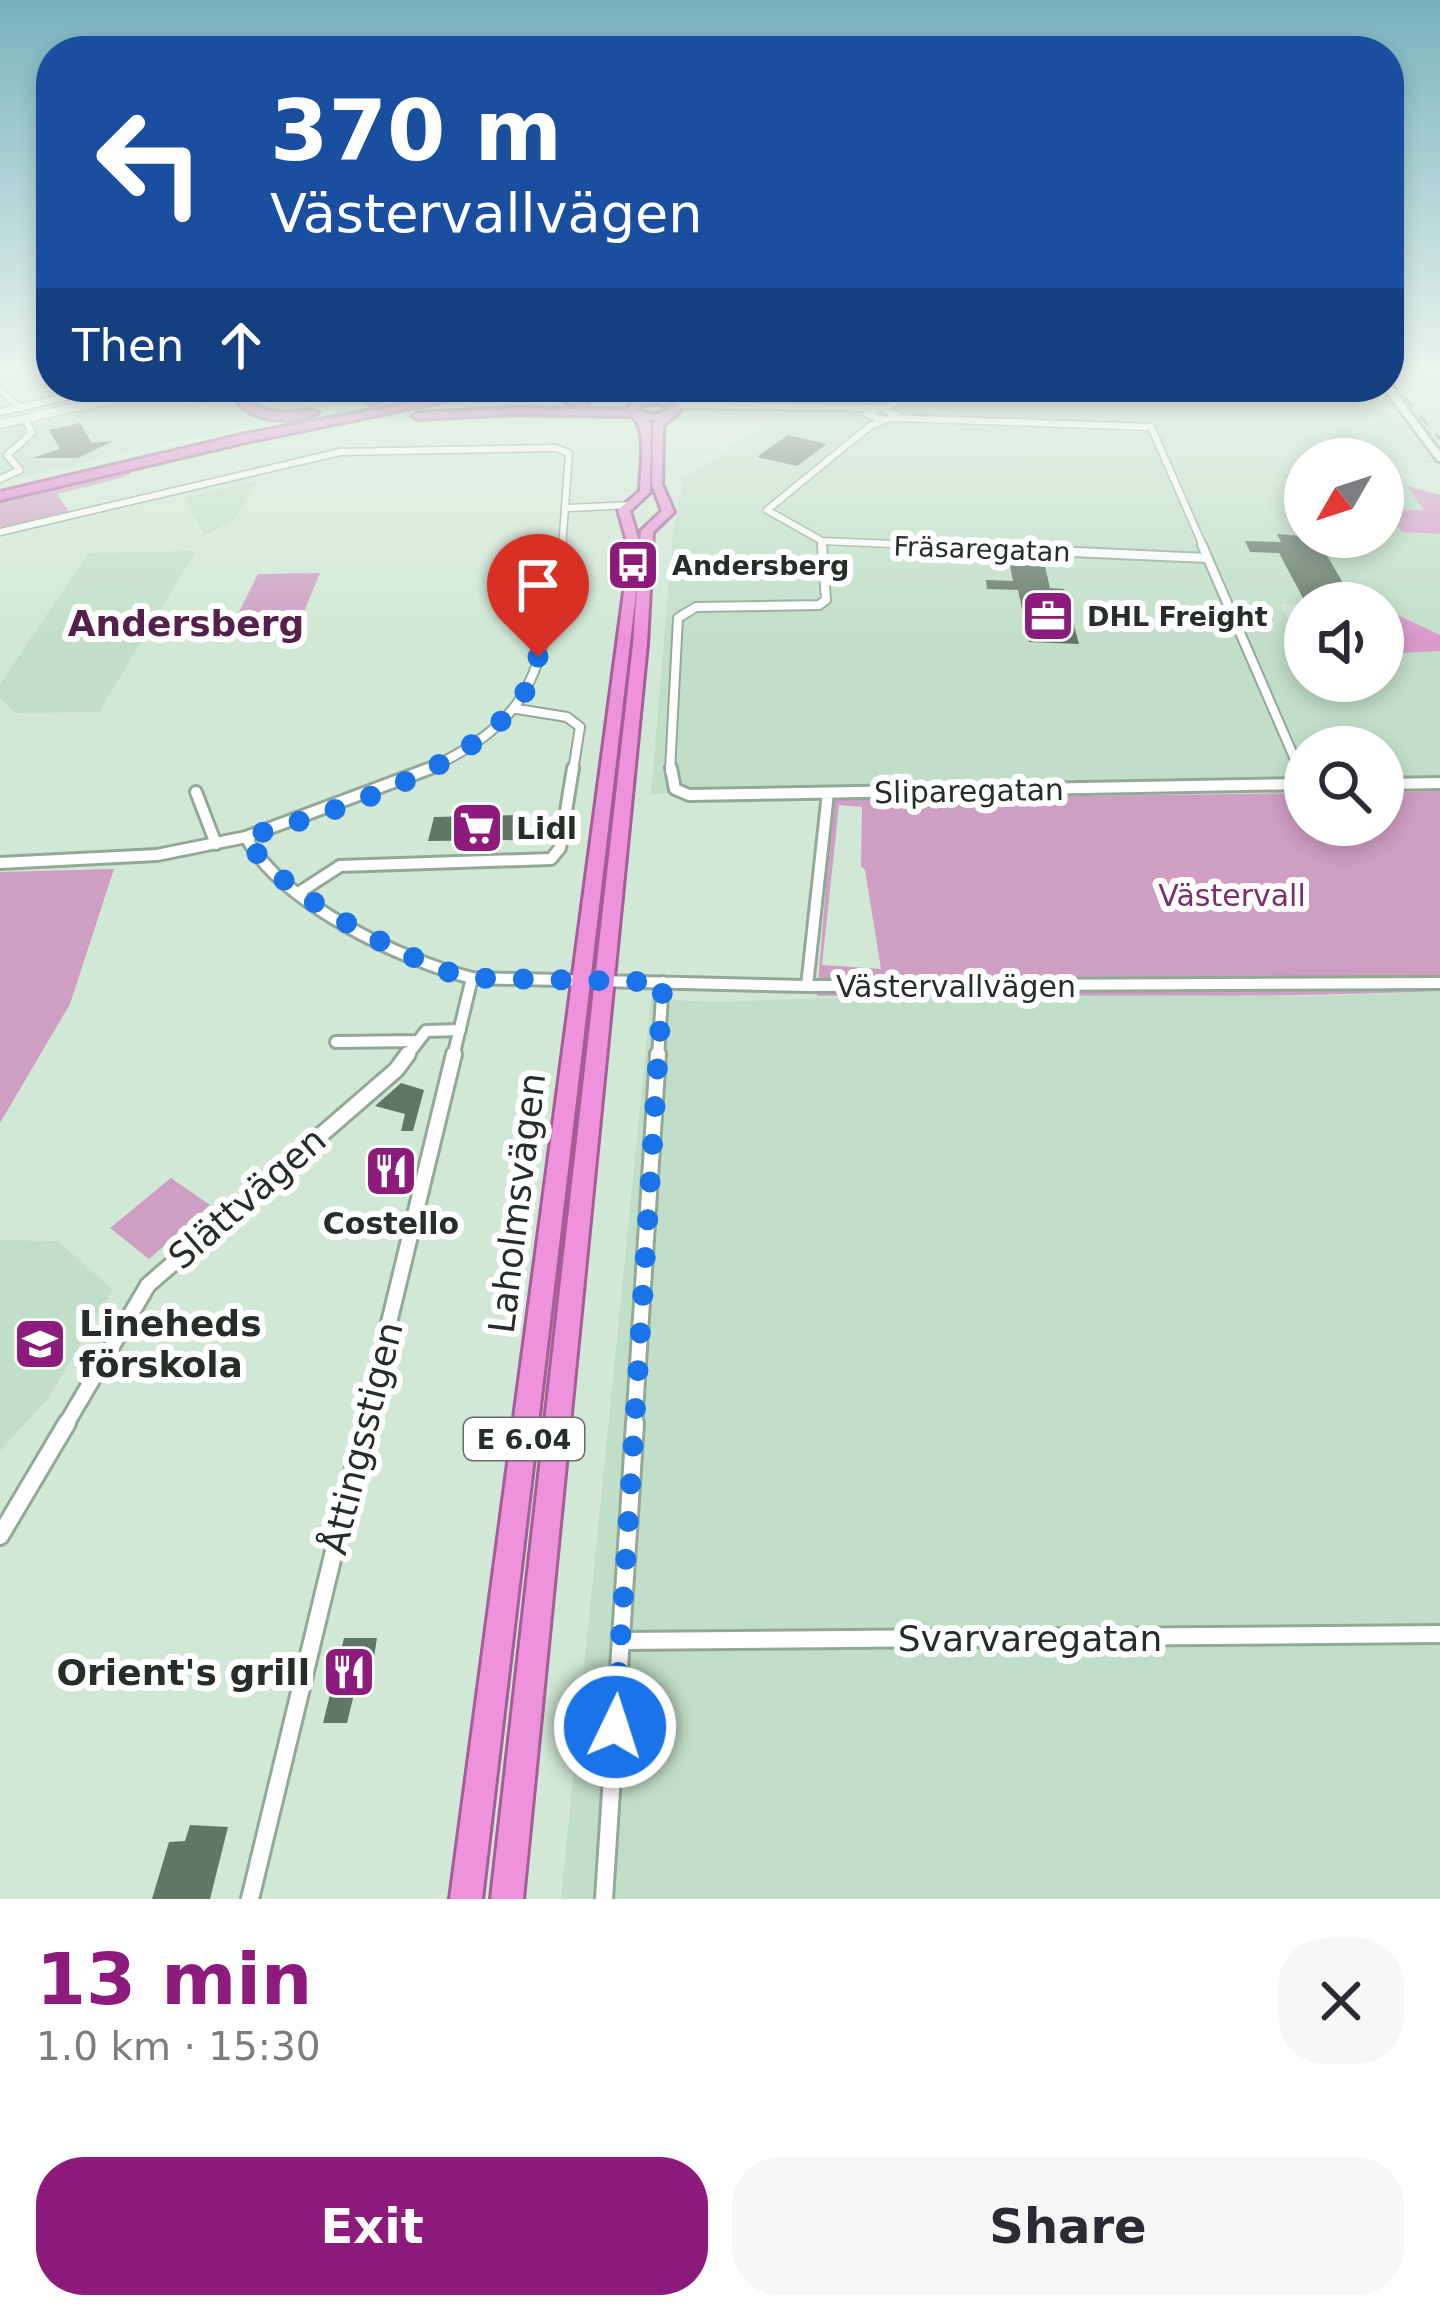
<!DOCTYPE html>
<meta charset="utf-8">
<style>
:root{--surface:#fff;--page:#f7f7f7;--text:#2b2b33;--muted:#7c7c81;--accent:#8d1b7c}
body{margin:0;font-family:"DejaVu Sans",sans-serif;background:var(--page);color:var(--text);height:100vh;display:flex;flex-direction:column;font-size:45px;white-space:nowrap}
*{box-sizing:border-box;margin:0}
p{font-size:39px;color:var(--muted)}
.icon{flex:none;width:66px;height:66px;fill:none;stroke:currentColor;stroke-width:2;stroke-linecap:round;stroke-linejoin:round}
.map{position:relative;height:1899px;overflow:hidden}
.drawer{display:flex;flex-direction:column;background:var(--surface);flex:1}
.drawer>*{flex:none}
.guide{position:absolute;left:36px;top:36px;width:1368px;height:366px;border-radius:48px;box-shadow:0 6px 18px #0003;background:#1a4fa0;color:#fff;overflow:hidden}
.needle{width:78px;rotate:231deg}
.tools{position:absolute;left:1284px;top:438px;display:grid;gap:24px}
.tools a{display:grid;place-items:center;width:120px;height:120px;border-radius:50%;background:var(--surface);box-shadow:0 6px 18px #0003;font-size:60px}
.pin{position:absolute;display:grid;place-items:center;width:102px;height:102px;color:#fff;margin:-123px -51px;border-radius:50% 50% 50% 0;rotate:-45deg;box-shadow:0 0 12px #0007}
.pin .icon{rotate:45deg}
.me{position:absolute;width:132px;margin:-66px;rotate:4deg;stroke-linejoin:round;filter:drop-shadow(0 0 9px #0008)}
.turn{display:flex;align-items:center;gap:42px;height:252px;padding:0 36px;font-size:54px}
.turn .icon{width:156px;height:156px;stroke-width:2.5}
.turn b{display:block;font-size:84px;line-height:102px}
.then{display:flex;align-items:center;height:114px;padding:0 36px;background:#0003;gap:24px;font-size:45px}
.round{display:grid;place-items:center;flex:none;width:126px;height:126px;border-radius:48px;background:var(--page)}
.head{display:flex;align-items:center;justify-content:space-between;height:204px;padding:0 36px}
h1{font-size:72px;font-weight:700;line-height:90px;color:var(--accent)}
.cta{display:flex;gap:24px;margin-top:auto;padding:24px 36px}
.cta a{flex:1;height:138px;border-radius:48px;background:var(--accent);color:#fff;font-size:48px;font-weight:700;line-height:138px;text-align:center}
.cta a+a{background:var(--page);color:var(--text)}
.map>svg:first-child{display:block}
</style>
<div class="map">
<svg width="1440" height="1899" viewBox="0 0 1440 1899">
<rect width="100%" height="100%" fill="#d1e8d6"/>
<!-- built -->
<path fill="#c1dfc8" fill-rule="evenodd" d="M 175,387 L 403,387 L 362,400 L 0,481 L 0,428 Z
M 811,387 L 1366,387 L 1376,406 L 1386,406 L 1433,463 L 1389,462 L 1425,510 L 1389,510 L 1402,531 L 1440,534 L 1440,635 L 1383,608 L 1383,603 L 1280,604 L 1305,647 L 1305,681 L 1369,685 L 1367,681 L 1383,681 L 1383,654 L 1440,651 L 1440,777 L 1383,777 L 1383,747 L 1305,747 L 1305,778 L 692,790 L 651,795 L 673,532 L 684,479 L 780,414 ZM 1305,459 L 1383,459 L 1383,537 L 1305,537 Z
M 257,481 L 234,520 L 205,535 L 183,498 Z
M 196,551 L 99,712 L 15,713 L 0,698 L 0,684 L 88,553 Z
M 1440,991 L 1440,1899 L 561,1899 L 651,999 L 716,1002 L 997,992 L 1321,996 Z
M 0,1240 L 58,1241 L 113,1290 L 49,1397 L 0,1451 Z"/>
<!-- green -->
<path fill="#cf9ec3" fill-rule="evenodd" d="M 147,463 L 125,477 L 57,494 L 70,513 L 0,529 L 0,501 Z
M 320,573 L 300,621 L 234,622 L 258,574 Z
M 1440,791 L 1440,991 C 1233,1000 1025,992 817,996 L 833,799 L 1305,793 L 1305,825 L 1383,825 L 1383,792 ZM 839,805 L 862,807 L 861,866 L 865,870 L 881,969 L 822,965 Z
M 114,869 L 70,1004 L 0,1123 L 0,872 Z
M 171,1178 L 210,1205 L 149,1259 L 110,1228 Z"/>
<!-- forest -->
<path fill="#d99aca" d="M 1407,486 L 1440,495 L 1440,534 L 1402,532 L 1387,510 L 1424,510 Z
M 1383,608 L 1440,635 L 1440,651 L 1383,654 Z"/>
<!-- building -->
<path fill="#617666" d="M 80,423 L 92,443 L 113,441 L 78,458 L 32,458 L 60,449 L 49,430 Z
M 788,435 L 827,444 L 797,466 L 757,457 Z
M 1277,534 L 1316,537 L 1353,600 L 1303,598 L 1279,553 L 1250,552 L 1245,541 L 1281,542 Z
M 1009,561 L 1044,562 L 1050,588 L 1064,589 L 1079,644 L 1029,642 L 1018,590 L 987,589 L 986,580 L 1013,581 Z
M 524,815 L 520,840 L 428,841 L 434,817 Z
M 401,1083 L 424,1090 L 413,1131 L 401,1131 L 405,1114 L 375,1106 Z
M 344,1638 L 377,1638 L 374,1657 L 363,1657 L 347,1723 L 323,1723 Z
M 190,1825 L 228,1827 L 210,1899 L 152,1899 L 169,1842 L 185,1841 Z"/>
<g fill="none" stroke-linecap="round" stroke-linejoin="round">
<!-- minor-far4 casing -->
<g stroke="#93a997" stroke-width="9">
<path id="minor-far4" d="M 268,387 L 387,387
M 225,388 L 239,392 L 225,398 L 211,394 Z
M 0,390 L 21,409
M 184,402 L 212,396
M 675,405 L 875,408
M 880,408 L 898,415 L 884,420 L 866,414 Z
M 886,408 L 918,387
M 0,412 L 110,387
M 894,418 L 1151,427 L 1204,548
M 884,420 L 870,426 L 767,510 L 822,541 L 987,548
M 0,479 L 20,470 L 7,455 L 32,433 L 25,419
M 568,508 L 631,505
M 0,532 L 340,452 L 555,448 L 569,453 L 562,548
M 822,541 L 822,548"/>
</g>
<!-- minor-far3 casing -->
<g stroke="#93a997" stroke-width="12">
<path id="minor-far3" d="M 919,545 L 1207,558
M 1202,545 L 1300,771
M 517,709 L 567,717 L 580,727 L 573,771
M 424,771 C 546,715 538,664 562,545
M 670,771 L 678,618 L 696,607 L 819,605 L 826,600 L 822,545"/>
</g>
<!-- minor-far2 casing -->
<g stroke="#93a997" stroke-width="16">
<path id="minor-far2" d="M 671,768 L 675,789 L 689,795 L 1305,784
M 1299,768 L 1305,781
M 1383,784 L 1440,783
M 196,792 L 216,844
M 246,837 C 281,903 401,960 472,978 L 807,986 L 1440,983
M 0,863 L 157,855 L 246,837 L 431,768
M 300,892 L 340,866 L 551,859 L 560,848 L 573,768
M 807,986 L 828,793
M 336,1042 L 416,1041
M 406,1057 L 426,1031 L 460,1030
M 453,1057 L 472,978
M 658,1057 L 663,982"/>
</g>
<!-- minor-far1 casing -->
<g stroke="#93a997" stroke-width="20">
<path id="minor-far1" d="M 65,1426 L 148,1285 L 396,1070 L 408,1054
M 364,1426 L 454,1054
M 634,1426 L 658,1054"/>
</g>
<!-- minor casing -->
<g stroke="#93a997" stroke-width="22">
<path id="minor" d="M 0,1536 L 67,1423
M 621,1641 L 1440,1634
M 250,1899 L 365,1423
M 604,1899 L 635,1423"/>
</g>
<!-- tertiary casing -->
<g stroke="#93a997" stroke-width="10">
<path id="tertiary" d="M 0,424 L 167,387"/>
</g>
<!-- secondary casing -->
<g stroke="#93a997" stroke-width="6">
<path id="secondary" d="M 1390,385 L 1440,452 L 1440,461 L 1437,460 L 1383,387 Z"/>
</g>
<!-- trunk casing -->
<g stroke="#a45d96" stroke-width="6">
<path id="trunk" d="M 661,397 L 678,403 L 681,410 L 663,426 L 662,484 L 674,512 L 653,532 L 647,644 L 523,1899 L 491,1899 L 633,644 L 641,531 L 662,511 L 652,484 L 653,425 L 658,420 L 647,419 L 651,426 L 650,492 L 630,511 L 640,545 L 636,592 L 482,1899 L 450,1899 L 624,592 L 628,545 L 618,510 L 640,491 C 640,466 651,423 625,411 L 635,400 ZM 660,403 L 671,409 L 654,415 L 636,410 L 641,405 Z"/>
</g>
<!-- motorway casing -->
<g stroke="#a45d96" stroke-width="6">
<path id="motorway" d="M 405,387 L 422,387 L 371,404 L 365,401 Z
M 493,387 L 515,387 L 246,442 L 0,500 L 0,492 L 246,434 Z
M 559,387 L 569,387 L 568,395 L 588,404 L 586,409 L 632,410 L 638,413 L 632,416 L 513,414 L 419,419 L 413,416 L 419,413 L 513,408 L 581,409 L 558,399 Z
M 233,392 L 241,392 C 259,417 284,413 312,410 L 318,413 C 291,425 243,423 233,392 Z"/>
</g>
<!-- minor-far4 -->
<use href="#minor-far4" stroke="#fff" stroke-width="6"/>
<!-- minor-far3 -->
<use href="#minor-far3" stroke="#fff" stroke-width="8"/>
<!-- minor-far2 -->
<use href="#minor-far2" stroke="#fff" stroke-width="10"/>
<!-- minor-far1 -->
<use href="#minor-far1" stroke="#fff" stroke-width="14"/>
<!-- minor -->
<use href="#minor" stroke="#fff" stroke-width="16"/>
<!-- tertiary -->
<use href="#tertiary" stroke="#fff" stroke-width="8"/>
<!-- secondary -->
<use href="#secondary" fill="#fff" fill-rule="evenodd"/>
<!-- trunk -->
<use href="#trunk" fill="#ee92db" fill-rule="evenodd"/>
<!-- motorway -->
<use href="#motorway" fill="#e977d2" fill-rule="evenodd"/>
<!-- rail -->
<path stroke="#809184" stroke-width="3" stroke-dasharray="12 12" stroke-linecap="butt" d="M 1389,379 L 1440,439"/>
</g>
<!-- sky -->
<linearGradient id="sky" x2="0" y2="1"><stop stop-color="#76b2be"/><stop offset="0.58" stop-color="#eaf5ed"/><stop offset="1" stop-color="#eaf5ed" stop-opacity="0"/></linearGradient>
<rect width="1440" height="640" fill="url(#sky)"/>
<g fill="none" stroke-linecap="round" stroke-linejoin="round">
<!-- route -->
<path stroke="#1a73e8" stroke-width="21" stroke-dasharray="0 37.8" d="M 538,657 C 524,756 331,813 246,837 C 273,890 389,949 445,971 L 472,978 L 663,982 L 615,1727"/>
</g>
<!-- icons -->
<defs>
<g id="bus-square" transform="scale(2.7)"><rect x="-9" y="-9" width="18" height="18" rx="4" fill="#8d1b7c" stroke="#fff"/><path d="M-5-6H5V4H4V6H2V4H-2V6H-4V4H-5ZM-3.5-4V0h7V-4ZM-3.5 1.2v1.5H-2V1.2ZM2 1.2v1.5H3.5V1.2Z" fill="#fff"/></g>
<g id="office-square" transform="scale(2.7)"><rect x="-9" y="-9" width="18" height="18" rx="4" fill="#8d1b7c" stroke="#fff"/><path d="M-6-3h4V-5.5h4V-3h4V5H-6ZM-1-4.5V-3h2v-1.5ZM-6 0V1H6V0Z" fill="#fff"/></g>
<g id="supermarket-square" transform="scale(2.7)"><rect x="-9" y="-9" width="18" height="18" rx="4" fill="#8d1b7c" stroke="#fff"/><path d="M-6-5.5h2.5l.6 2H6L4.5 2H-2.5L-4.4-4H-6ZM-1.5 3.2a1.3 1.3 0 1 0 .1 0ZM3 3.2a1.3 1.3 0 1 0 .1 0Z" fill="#fff"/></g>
<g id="restaurant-square" transform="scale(2.7)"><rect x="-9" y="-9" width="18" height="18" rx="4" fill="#8d1b7c" stroke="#fff"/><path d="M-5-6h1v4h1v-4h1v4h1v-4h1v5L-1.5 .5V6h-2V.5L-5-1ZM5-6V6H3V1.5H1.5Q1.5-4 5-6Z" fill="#fff"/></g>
<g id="school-square" transform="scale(2.7)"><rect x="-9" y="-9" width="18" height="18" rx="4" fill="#8d1b7c" stroke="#fff"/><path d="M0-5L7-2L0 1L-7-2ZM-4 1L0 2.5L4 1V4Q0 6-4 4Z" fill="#fff"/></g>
</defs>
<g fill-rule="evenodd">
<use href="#bus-square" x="633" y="565"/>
<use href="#office-square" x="1048" y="616"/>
<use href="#supermarket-square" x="477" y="828"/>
<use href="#restaurant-square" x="391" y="1171"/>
<use href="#school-square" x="40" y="1344"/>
<use href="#restaurant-square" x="349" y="1672"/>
</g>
<g text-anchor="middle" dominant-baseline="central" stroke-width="12" stroke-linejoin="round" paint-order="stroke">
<!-- far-street labels -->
<g font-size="27" fill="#252e27" stroke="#fff">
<text transform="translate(982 549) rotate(2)">Fräsaregatan</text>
</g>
<!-- far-poi labels -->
<g font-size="27" font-weight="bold" fill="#252e27" stroke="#fff" text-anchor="start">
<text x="672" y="565">Andersberg</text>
<text x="1087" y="616">DHL Freight</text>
</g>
<!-- shield labels -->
<rect fill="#fff" stroke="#666d68" stroke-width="3" x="464" y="1418" width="120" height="42" rx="9"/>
<g font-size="27" font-weight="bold" fill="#252e27">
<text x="524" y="1439">E 6.04</text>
</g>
<!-- street labels -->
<g font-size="30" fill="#252e27" stroke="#fff">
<text transform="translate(969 791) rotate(-1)">Sliparegatan</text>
<text x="956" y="986">Västervallvägen</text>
</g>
<!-- poi labels -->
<g font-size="30" font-weight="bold" fill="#252e27" stroke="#fff" text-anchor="start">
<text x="516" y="828">Lidl</text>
<text x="391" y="1223" text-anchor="middle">Costello</text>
</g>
<!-- park labels -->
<g font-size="30" fill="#792f6b" stroke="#fff">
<text x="1232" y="895">Västervall</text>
</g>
<!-- far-district labels -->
<g font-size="36" font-weight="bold" fill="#56204c" stroke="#fff">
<text x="186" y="623">Andersberg</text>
</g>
<!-- near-street labels -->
<g font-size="36" fill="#252e27" stroke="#fff">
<text transform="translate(247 1198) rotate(-41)">Slättvägen</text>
<text transform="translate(517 1203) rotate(-83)">Laholmsvägen</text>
<text transform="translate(362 1438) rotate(-76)">Åttingsstigen</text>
<text x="1030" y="1638">Svarvaregatan</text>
</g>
<!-- near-poi labels -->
<g font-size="36" font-weight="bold" fill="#252e27" stroke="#fff" text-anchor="start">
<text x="79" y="1323">Lineheds<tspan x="79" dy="41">förskola</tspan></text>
<text x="310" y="1672" text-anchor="end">Orient's grill</text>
</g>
</g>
</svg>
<div class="tools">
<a><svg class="needle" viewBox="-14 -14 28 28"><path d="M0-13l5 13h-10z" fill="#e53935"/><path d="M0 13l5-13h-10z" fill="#7c7c81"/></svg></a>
<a><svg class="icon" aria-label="sound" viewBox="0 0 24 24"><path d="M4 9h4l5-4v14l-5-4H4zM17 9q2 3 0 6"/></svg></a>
<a><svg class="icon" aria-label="search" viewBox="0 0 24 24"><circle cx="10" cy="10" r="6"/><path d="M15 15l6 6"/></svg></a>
</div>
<div class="pin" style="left:538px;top:657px;background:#d93025"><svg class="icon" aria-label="arrive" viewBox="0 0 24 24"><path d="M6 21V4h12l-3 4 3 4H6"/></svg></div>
<svg class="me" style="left:615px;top:1727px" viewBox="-20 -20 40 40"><circle r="17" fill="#1a73e8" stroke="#fff" stroke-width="3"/><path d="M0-11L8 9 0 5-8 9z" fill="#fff"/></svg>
<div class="guide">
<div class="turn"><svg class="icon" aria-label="left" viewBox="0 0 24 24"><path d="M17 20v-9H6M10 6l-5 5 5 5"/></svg><div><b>370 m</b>Västervallvägen</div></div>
<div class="then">Then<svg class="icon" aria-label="ahead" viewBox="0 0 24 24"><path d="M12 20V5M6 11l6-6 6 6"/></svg></div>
</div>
</div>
<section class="drawer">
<div class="head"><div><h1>13 min</h1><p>1.0 km · 15:30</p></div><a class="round"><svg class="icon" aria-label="close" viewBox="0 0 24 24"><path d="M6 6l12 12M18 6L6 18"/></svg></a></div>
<div class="cta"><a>Exit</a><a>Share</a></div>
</section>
